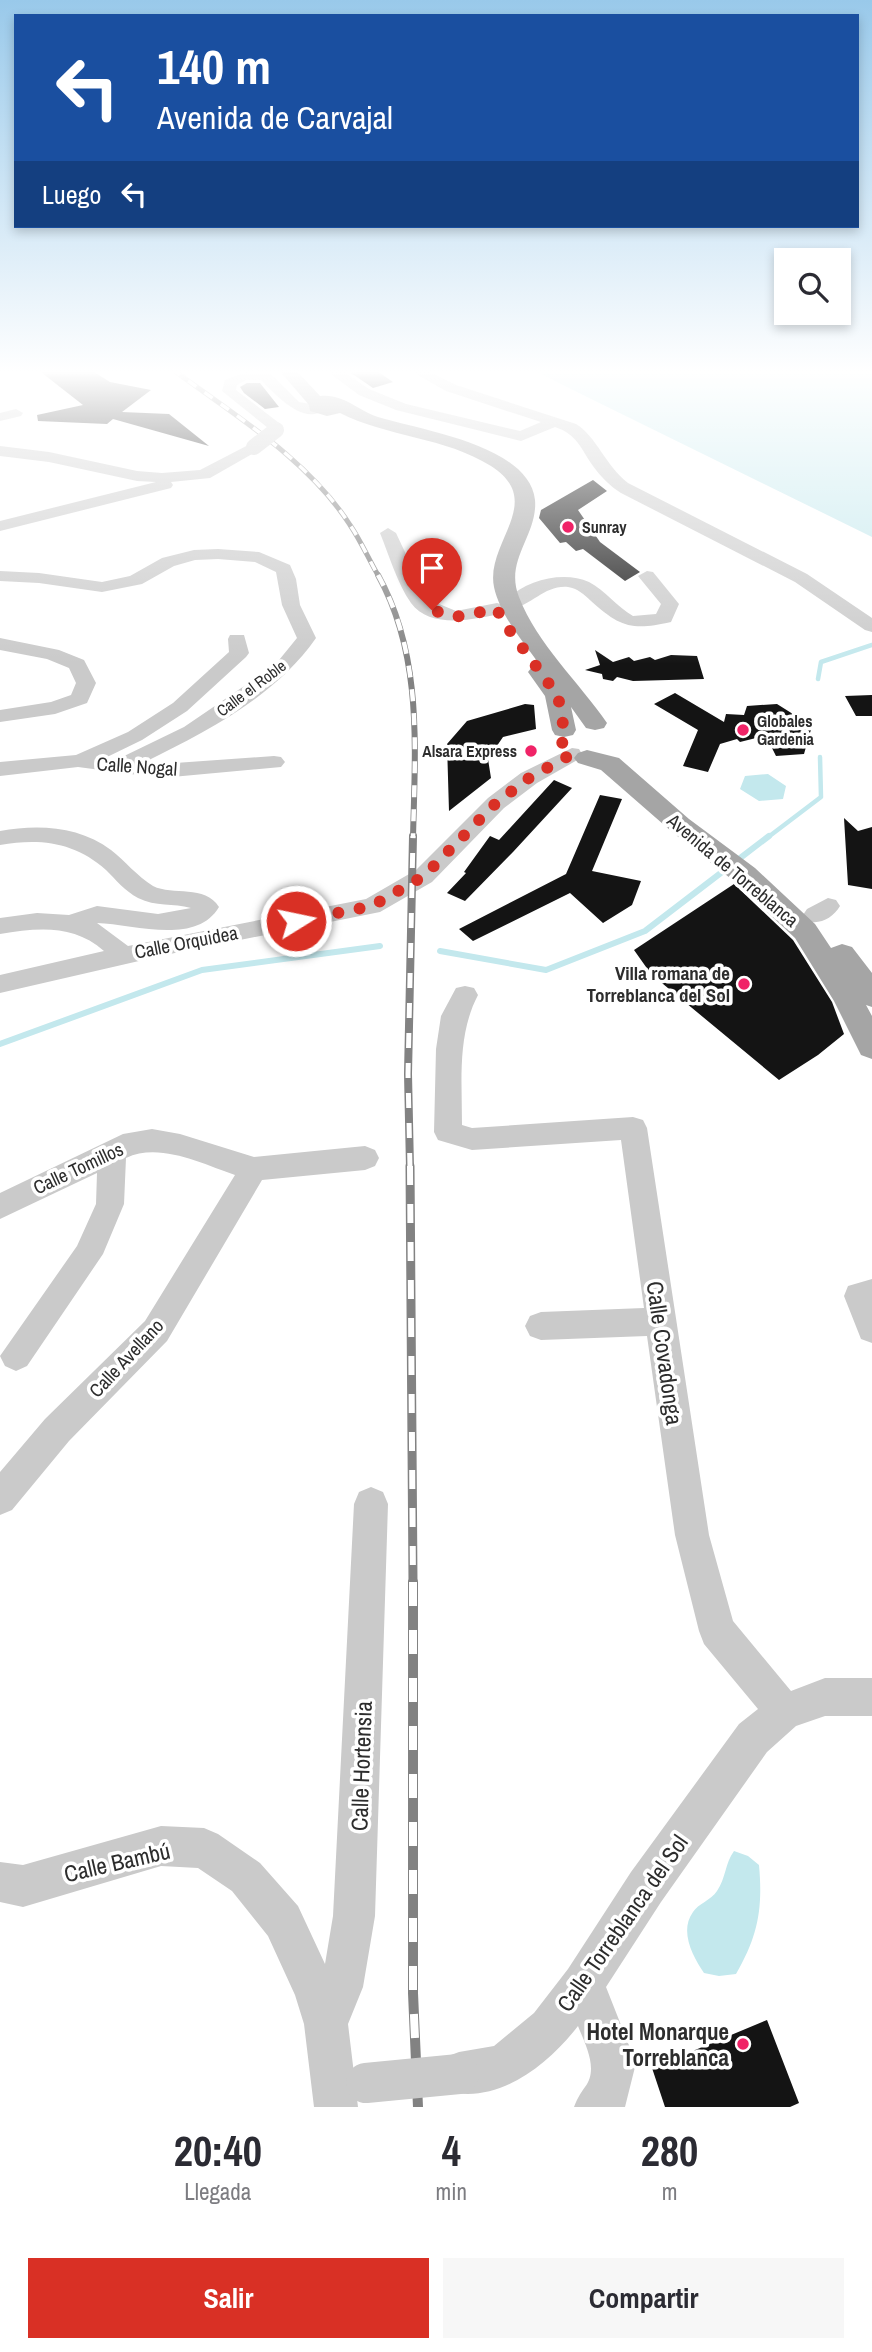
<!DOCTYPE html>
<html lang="es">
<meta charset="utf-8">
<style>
:root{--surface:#fff;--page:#f7f7f7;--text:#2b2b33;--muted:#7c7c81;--accent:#d93025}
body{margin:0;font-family:"Archivo Narrow",sans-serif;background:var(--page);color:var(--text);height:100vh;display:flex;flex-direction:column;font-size:26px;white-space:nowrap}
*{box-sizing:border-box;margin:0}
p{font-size:23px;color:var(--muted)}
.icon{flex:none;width:38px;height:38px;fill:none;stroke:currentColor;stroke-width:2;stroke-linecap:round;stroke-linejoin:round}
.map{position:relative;height:2107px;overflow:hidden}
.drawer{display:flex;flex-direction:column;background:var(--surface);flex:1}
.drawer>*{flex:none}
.banner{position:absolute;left:14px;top:14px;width:845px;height:214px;border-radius:0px;box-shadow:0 4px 10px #0003;background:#1a4fa0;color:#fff;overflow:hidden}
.controls{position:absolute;left:774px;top:248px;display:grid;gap:14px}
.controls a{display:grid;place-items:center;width:77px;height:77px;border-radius:0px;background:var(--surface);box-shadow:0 4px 10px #0003;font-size:35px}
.pin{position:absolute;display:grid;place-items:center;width:60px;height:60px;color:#fff;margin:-72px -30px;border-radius:50% 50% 50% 0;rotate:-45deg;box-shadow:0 0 7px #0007}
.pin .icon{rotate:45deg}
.me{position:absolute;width:77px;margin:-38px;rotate:80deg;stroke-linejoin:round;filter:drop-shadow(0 0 5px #0008)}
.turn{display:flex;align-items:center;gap:24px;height:147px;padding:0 28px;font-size:32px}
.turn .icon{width:91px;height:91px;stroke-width:2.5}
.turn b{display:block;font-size:49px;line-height:60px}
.then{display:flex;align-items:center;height:66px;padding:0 28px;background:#0003;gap:14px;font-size:26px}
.eta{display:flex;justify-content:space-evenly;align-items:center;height:119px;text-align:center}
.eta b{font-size:42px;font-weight:800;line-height:49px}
.primary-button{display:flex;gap:14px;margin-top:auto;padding:14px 28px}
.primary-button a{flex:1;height:80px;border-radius:0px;background:var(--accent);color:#fff;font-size:28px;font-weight:800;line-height:80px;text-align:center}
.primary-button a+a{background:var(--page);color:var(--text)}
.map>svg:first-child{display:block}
</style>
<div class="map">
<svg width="872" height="2107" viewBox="0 0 872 2107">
<rect width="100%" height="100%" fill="#fff"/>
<!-- water -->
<path fill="#c3e8ed" d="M 531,369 L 872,369 L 872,537 L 577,392 Z
M 768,774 L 786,786 L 783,799 L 759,801 L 740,789 L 745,776 Z
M 734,1851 L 748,1856 L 759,1865 C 763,1909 758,1936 736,1974 L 719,1976 L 704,1973 C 693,1957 679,1931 693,1912 C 698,1904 711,1900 717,1891 C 726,1878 725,1863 734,1851 Z"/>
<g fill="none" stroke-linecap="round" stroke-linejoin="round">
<!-- stream-far1 -->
<path stroke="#c3e8ed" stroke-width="4.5" d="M 818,679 L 821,662 L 872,645
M 767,838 L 821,797 L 820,757"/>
<!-- stream -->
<path stroke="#c3e8ed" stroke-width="6" d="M 735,862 L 769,836
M 440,951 L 546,970 L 645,931 L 726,869
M 0,1044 L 202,970 L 380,946"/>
</g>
<!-- building -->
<path fill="#141414" d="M 37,369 L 89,369 L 110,382 L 151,390 L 122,412 L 169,414 L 209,446 L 113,419 L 107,424 L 38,421 L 37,415 L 83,405 Z
M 374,369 L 393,382 L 373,388 L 351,373 Z
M 247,383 L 260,383 L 279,407 L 265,409 L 244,393 L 240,387 Z
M 593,480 L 607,491 L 578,510 L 600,542 L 640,572 L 625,581 L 583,549 L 576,551 L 566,542 L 560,543 L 539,518 L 541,510 Z
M 595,650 L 613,662 L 629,657 L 634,661 L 650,657 L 655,660 L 671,655 L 697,656 L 704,679 L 633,681 L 617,677 L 613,681 L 603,679 L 602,674 L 585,670 L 600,665 Z
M 675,693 L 724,722 L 726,714 L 744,715 L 747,706 L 777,704 L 812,726 L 804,754 L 776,756 L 770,744 L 756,738 L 740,742 L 737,739 L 720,744 L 708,772 L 683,766 L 698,730 L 654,704 Z
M 872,695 L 872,716 L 856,716 L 845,696 Z
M 525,704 L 534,705 L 536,729 L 503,737 L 488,759 L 491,778 L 449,811 L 447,744 L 467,721 Z
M 554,780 L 572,788 L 513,852 L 465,901 L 447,893 L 466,873 L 464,872 L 490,836 L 499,840 Z
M 600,795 L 622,799 L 592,871 L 641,881 L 632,905 L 603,923 L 570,893 L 473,941 L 459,929 L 566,874 Z
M 844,818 L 858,831 L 872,827 L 872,889 L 848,885 Z
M 734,884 L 793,940 L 832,1002 L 844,1034 L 818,1055 L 779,1080 L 651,974 L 634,950 Z
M 767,2020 L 799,2103 L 790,2107 L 665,2107 L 652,2068 Z"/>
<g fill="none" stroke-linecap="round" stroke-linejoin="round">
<!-- minor -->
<path fill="#cacaca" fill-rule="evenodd" d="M 324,369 L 340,369 L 369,389 L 406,404 L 520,431 L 541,422 L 446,391 L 407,369 L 424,369 L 456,385 L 576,424 C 597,437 605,465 628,483 L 807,574 L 872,618 L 872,632 L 865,630 L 795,582 L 621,493 C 610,486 601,477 593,466 C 581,449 577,434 555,427 L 521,441 L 396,410 L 359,395 Z
M 246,372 L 270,373 L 299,402 L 323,406 L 325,409 C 304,427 275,394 261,380 L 246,380 L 237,385 L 236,390 L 283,426 L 281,433 L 271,433 L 268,428 L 222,391 L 225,380 Z
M 16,409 L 23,413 L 21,416 L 0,421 L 0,413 Z
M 254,442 L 259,444 L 262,447 L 259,450 L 210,478 L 171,482 L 173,485 L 171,488 L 0,531 L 0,521 L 156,482 L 137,481 L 49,462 L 0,456 L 0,446 L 49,452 L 137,471 L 162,473 L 200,470 Z
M 388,528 L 396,533 L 427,599 L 456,611 L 497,603 L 503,605 L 506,609 L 503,613 C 477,619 430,630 411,603 C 397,583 389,555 380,533 Z
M 218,549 L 259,552 L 290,565 L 296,579 L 300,605 L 316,638 C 275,697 207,731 145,762 L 161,764 L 274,756 L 281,757 L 285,762 L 281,767 L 161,778 L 78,767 L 0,776 L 0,762 L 76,755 L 128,732 L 173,703 L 229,652 L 228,639 L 230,635 L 244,635 L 249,653 L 246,657 L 187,711 L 142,740 L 105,758 L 118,759 L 184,727 L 275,665 L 297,638 L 282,605 L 276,572 L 255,562 L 218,559 L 195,560 L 174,566 L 142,584 L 102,592 L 39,583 L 0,581 L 0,571 L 39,573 L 102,582 L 130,576 L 162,558 L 194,550 Z
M 647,571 L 653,572 L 679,604 L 671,622 C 632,631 620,627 591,601 C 585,595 577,588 568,587 C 545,585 532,605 512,609 L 503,604 C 521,581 562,570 589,582 C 605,590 617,607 633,616 L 656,614 L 661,604 L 638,576 Z
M 0,638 L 59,650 L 84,660 L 96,683 L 87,703 L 55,714 L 0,722 L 0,710 L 51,702 L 71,695 L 76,683 L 69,668 L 47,659 L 0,650 Z
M 572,748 L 579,749 L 582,754 L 579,759 L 537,783 L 504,808 L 432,882 L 380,912 L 165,955 L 0,993 L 0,975 L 104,951 C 73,924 38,928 0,934 L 0,918 L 37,913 L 69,915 L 97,906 L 158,914 L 191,908 C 173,903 156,907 138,898 C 125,891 116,880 106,870 C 75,842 40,838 0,845 L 0,831 C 38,824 79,826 111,850 C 125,861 137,876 153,886 C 173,896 205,884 219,907 C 196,946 133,924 97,923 L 128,946 L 366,899 L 416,870 L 488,798 L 521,773 Z
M 828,898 L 836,900 L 840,906 C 833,918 820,925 807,921 L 803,915 L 807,909 Z
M 465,986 L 474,988 L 478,995 C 457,1035 462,1081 462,1125 L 472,1128 L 633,1117 L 643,1120 L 647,1128 L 709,1535 L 733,1621 L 791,1691 L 825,1678 L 872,1678 L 872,1716 L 825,1716 L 796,1726 L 767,1752 L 661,1902 L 606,1987 L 636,2063 L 625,2107 L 574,2107 C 577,2099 580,2094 585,2087 C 599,2069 585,2044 578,2026 C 548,2065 496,2107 443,2090 L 437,2074 L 443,2058 L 459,2052 L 494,2046 L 534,2013 L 568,1969 L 631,1872 L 739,1724 L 758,1709 L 704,1644 L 699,1631 L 675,1535 L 647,1336 L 541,1340 L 530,1336 L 525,1326 L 530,1316 L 541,1312 L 644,1308 L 621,1140 L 472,1150 L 438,1140 L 434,1132 L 436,1049 L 441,1016 L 456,988 Z
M 152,1129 L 180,1134 L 254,1157 L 365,1146 L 375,1150 L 379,1158 L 375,1166 L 365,1170 L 262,1180 L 167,1341 L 69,1441 L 12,1510 L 0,1515 L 0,1472 L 45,1419 L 145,1321 L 235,1175 C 202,1164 160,1142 126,1158 L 124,1204 L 103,1254 L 27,1366 L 16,1371 L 5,1366 L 0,1356 L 77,1246 L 96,1204 L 97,1173 L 0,1219 L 0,1193 L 123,1134 Z
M 872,1279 L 872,1343 L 861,1339 L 844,1296 L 848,1286 Z
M 371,1487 L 383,1492 L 388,1504 L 375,1916 L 363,1987 L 348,2024 L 358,2107 L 314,2107 L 304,2024 L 295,1995 L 268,1936 L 232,1891 L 198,1868 L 161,1866 L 23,1907 L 0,1902 L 0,1862 L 23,1865 L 161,1826 L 204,1828 L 218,1834 L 260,1863 L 298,1906 L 325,1964 L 333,1916 L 354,1504 L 359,1492 Z"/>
<!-- major -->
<path fill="#a5a5a5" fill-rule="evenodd" d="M 278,369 L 295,369 L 320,396 C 343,393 357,410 378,417 C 420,430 529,445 535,500 C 538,535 504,560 519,597 C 537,644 579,682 607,723 L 604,728 L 595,730 L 586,728 L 571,707 L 576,730 L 573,735 L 564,737 L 555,735 L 552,730 L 545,696 L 528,672 L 532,667 L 540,665 C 523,642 500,615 494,587 C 485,542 547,502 491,466 C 445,437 387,437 340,413 L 327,416 L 310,411 L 309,405 Z
M 587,750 L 619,758 L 689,819 L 755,868 L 815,924 L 831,948 L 842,944 L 852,947 L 872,973 L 872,1007 L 866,1005 L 872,1016 L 872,1059 L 861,1055 L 834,1001 L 795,938 L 735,882 L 671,831 L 601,770 L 578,763 L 574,758 L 578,753 Z"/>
<!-- rail-far4 casing -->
<g stroke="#828282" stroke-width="5">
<path id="rail-far4" d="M 172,369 C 234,415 308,459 350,525 C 361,541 369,560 379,577"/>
</g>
<!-- rail-far3 casing -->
<g stroke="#828282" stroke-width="6">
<path id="rail-far3" d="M 378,575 C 423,656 415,749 413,838"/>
</g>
<!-- rail-far2 casing -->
<g stroke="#828282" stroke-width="8">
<path id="rail-far2" d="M 410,1168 L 408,1074 L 413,836"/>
</g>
<!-- rail-far1 casing -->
<g stroke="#828282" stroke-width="9">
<path id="rail-far1" d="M 410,1166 L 413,1583"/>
</g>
<!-- rail casing -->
<g stroke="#828282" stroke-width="10">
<path id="rail" d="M 413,1582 L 413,1993 L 418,2107"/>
</g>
<!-- rail-far4 -->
<use href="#rail-far4" stroke="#fff" stroke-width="3.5" stroke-dasharray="10" stroke-linecap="butt"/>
<!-- rail-far3 -->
<use href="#rail-far3" stroke="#fff" stroke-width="4.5" stroke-dasharray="12" stroke-linecap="butt"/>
<!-- rail-far2 -->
<use href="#rail-far2" stroke="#fff" stroke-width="5" stroke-dasharray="15" stroke-linecap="butt"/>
<!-- rail-far1 -->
<use href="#rail-far1" stroke="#fff" stroke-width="6" stroke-dasharray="19" stroke-linecap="butt"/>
<!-- rail -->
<use href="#rail" stroke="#fff" stroke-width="8" stroke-dasharray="24" stroke-linecap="butt"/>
<!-- minor-bridge-far1 -->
<path stroke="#cacaca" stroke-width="16" d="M 254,447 L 276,430"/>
<!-- minor-bridge -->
<path stroke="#cacaca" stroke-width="40" d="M 366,2083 L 459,2074"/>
</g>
<!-- sky -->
<linearGradient id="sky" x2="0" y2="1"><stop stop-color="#99c9ea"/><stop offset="0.56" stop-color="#fff"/><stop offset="1" stop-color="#fff" stop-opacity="0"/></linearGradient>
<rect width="872" height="664" fill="url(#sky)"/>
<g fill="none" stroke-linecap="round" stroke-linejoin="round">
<!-- route -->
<path stroke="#d93025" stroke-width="12" stroke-dasharray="0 21.6" d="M 296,921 L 372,906 L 424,876 L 496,803 L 529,778 L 572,754 L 560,740 L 564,730 L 558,696 L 502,620 L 497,609 L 455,617 L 432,610"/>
</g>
<!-- markers -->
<g fill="#f02367" stroke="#fff" stroke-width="2.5">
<circle cx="568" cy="527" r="7"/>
<circle cx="743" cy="730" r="7"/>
<circle cx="531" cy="751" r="7"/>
<circle cx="744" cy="984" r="7"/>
<circle cx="743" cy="2044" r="7"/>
</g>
<g text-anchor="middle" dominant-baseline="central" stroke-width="7" stroke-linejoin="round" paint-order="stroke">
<!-- far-poi labels -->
<g font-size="16" font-weight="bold" fill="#2d2d2d" stroke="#fff" text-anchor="start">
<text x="582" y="527">Sunray</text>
<text x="757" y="721">Globales<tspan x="757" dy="18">Gardenia</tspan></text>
<text x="517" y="751" text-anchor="end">Alsara Express</text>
</g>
<!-- far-street labels -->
<g font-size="16" fill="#2d2d2d" stroke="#fff">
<text transform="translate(251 688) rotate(-37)">Calle el Roble</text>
</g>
<!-- street labels -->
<g font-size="19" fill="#2d2d2d" stroke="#fff">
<text transform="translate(137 766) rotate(4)">Calle Nogal</text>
<text transform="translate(733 870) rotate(40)">Avenida de Torreblanca</text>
<text transform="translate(186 942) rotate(-11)">Calle Orquidea</text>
<text transform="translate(78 1168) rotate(-25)">Calle Tomillos</text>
<text transform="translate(126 1358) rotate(-47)">Calle Avellano</text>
</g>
<!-- poi labels -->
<g font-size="19" font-weight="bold" fill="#2d2d2d" stroke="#fff" text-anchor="end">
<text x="730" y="973">Villa romana de<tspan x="730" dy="22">Torreblanca del Sol</tspan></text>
</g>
<!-- near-street labels -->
<g font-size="23" fill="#2d2d2d" stroke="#fff">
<text transform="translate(665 1353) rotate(82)">Calle Covadonga</text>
<text transform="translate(361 1766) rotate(-88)">Calle Hortensia</text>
<text transform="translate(117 1862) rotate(-13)">Calle Bambú</text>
<text transform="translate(622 1923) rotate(-55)">Calle Torreblanca del Sol</text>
</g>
<!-- near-poi labels -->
<g font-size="23" font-weight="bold" fill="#2d2d2d" stroke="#fff" text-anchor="end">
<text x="729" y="2031">Hotel Monarque<tspan x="729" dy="26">Torreblanca</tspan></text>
</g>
</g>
</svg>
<div class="controls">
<a><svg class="icon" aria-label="search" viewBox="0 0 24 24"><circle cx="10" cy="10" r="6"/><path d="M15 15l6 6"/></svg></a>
</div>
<div class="pin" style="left:432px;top:610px;background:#d93025"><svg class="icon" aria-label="arrive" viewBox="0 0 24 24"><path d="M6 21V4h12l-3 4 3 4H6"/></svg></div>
<svg class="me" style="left:296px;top:921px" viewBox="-20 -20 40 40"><circle r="17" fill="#d93025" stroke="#fff" stroke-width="3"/><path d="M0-11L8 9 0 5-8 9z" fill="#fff"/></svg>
<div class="banner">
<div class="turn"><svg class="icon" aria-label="left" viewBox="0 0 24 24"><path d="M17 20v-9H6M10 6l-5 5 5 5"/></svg><div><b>140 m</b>Avenida de Carvajal</div></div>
<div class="then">Luego<svg class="icon" aria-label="left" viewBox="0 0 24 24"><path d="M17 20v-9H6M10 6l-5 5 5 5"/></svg></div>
</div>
</div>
<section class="drawer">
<div class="eta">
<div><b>20:40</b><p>Llegada</p></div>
<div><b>4</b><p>min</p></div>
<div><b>280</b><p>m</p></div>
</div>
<div class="primary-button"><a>Salir</a><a>Compartir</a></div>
</section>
